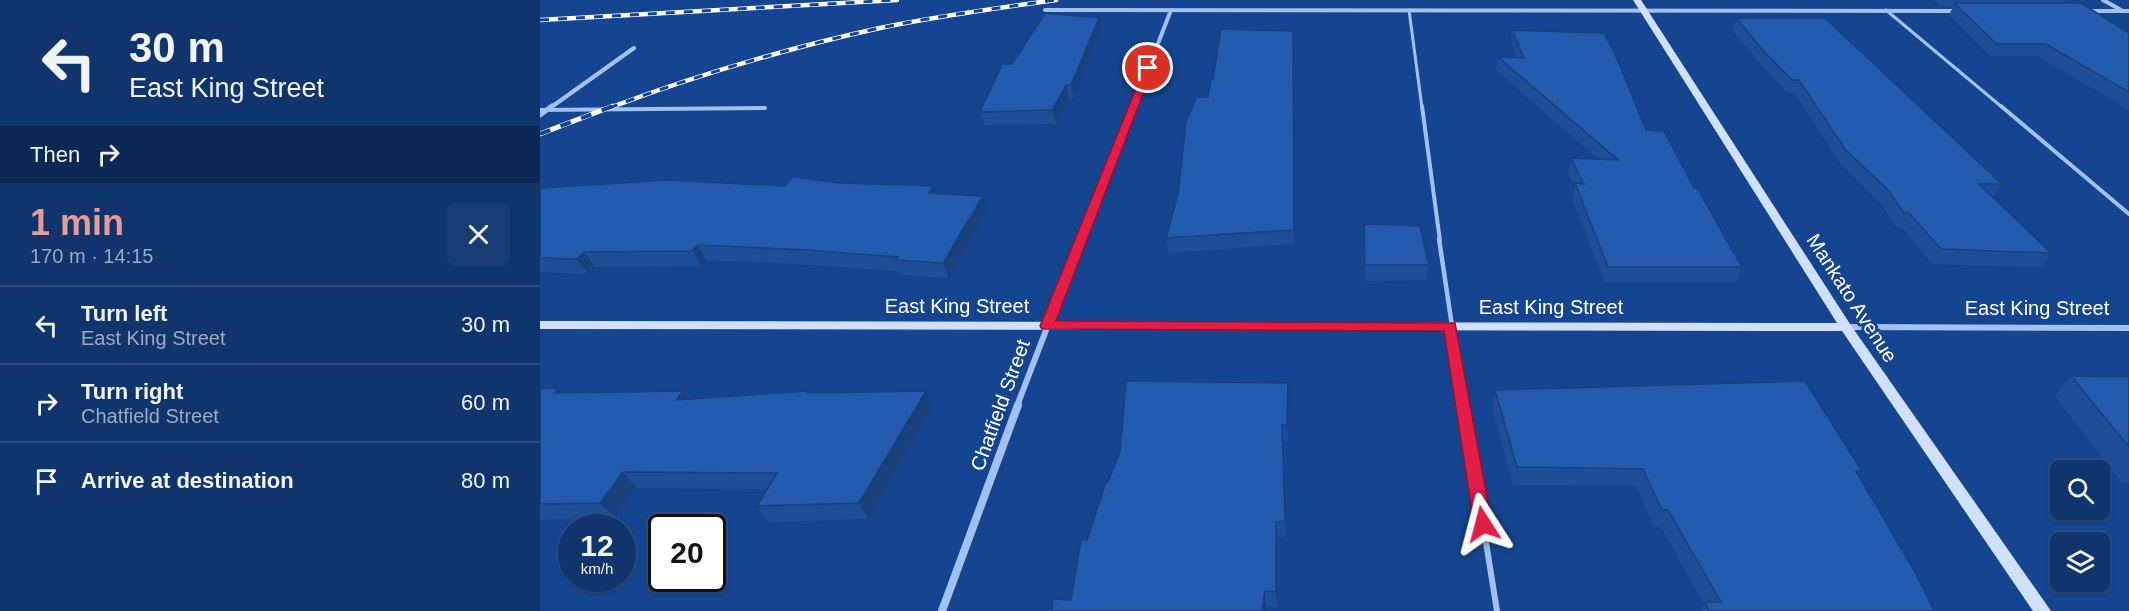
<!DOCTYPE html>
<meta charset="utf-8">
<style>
:root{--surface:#10346c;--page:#193c72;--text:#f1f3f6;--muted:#9caac2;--line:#304f7f;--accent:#e69b98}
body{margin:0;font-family:Helvetica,sans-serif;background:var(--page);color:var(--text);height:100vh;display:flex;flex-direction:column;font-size:22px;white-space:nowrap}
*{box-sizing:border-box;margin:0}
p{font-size:20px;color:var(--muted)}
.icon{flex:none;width:33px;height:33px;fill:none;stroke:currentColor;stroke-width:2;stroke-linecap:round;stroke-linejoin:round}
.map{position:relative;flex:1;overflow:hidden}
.side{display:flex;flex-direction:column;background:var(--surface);width:540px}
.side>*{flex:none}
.top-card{background:#10346c;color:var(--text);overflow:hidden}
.controls{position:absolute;left:1510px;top:460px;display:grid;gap:12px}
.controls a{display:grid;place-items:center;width:60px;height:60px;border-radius:9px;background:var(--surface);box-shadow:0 2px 4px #0004,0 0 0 2px var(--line);font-size:30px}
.speed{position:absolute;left:18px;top:514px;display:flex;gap:12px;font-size:30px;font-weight:700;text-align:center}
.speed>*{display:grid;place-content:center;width:78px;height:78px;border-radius:50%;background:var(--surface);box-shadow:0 2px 4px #0004,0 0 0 2px var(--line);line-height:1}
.speed small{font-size:15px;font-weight:400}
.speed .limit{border:3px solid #111;border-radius:9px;background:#fff;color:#111}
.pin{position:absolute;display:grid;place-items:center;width:51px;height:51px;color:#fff;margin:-26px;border:3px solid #fff;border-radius:50%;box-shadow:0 2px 6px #0007}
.me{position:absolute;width:66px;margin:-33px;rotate:351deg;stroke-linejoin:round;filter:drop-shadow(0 0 4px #0008)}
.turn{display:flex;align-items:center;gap:21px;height:126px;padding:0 30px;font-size:27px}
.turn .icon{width:78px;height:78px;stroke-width:2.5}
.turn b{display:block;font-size:42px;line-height:51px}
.then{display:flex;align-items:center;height:57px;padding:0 30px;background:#0003;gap:12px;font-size:22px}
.round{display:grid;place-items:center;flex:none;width:63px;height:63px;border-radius:9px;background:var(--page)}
.summary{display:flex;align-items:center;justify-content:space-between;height:102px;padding:0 30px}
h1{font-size:36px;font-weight:800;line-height:45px;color:var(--accent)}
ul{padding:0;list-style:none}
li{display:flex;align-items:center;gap:18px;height:78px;padding:0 30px;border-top:2px solid var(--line)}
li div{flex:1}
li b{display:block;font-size:22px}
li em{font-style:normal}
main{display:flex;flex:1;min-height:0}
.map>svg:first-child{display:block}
</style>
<main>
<section class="side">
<div class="top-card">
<div class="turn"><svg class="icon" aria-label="left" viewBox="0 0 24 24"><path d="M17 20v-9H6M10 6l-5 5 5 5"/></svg><div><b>30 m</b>East King Street</div></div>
<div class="then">Then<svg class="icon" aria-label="right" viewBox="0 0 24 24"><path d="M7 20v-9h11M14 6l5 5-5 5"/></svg></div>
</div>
<div class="summary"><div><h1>1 min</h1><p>170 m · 14:15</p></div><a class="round"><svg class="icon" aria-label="close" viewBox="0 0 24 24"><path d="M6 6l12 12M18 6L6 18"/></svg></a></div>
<ul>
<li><svg class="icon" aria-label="left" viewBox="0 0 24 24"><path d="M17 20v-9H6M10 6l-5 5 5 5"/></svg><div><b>Turn left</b><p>East King Street</p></div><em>30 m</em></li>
<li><svg class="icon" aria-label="right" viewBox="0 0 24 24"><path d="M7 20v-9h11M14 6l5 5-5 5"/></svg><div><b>Turn right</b><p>Chatfield Street</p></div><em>60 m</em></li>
<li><svg class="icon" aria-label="arrive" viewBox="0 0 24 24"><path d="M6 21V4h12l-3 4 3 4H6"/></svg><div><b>Arrive at destination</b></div><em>80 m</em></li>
</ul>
</section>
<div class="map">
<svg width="1589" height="611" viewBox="0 0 1589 611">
<rect width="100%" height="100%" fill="#154590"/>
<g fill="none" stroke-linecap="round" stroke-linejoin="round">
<!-- lane-far3 -->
<path stroke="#a1c1f1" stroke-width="3" d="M 869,10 L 882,108
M 1346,10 L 1463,108"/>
<!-- lane-far2 -->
<path stroke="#a1c1f1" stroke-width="4" d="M 882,106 L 900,241
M 1461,106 L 1589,214
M 0,110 L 225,108"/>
<!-- lane-far1 -->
<path stroke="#a1c1f1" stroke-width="4.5" d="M 899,239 L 924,406"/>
<!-- lane -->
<path stroke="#a1c1f1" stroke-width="6" d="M 924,405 L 957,611"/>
<!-- street-far3 -->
<path stroke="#a1c1f1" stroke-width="4" d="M 1563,0 L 1581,10
M 505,10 L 1417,11
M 1547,11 L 1589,11
M 10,108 L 94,48
M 593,108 L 631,10"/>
<!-- street-far2 -->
<path stroke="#a1c1f1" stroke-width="5" d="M 0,115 L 12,106
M 540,241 L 593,106"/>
<!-- street-far1 -->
<path stroke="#a1c1f1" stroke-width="6" d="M 1306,327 L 1589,328
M 477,406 L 541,239"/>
<!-- street -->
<path stroke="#a1c1f1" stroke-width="8" d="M 402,611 L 478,405"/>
<!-- secondary -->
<path fill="#cfe0fb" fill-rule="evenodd" d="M 1093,0 L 1101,0 L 1310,324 L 1511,611 L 1493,611 L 1302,331 L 0,329 L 0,321 L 1297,323 Z"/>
<!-- rail-far1 casing -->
<g stroke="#fff" stroke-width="4.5">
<path id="rail-far1" d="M 0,20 L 357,0
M 69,108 C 157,75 248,48 340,28 C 398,16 457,8 516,0"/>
</g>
<!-- rail casing -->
<g stroke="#fff" stroke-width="5">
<path id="rail" d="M 0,134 L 73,106"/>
</g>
<!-- rail-far1 -->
<use href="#rail-far1" stroke="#154590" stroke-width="3" stroke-dasharray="9" stroke-linecap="butt"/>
<!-- rail -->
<use href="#rail" stroke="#154590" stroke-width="4" stroke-dasharray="11" stroke-linecap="butt"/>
</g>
<!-- wall -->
<path fill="#1e4e96" d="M 1394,0 L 1525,0 L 1523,3 L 1589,33 L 1589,110 L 1498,56 L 1450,56 L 1409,15 L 1413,7 L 1400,7 Z
M 1196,18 L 1462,184 L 1453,197 L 1511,253 L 1502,267 L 1392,264 L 1362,227 L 1356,227 L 1342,205 L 1299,162 L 1254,92 L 1247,92 L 1217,60 L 1192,30 Z
M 972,30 L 1106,130 L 1154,188 L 1202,267 L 1196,282 L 1064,282 L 1032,198 L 1035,186 L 1028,173 L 1031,158 L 1058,159 L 956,70 L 958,57 L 977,58 L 971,42 Z
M 561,31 L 534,98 L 529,99 L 516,124 L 444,125 L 440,112 L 472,64 Z
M 754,43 L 754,244 L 629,253 L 626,238 L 638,194 L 673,79 Z
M 301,183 L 394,186 L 397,194 L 443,196 L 448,210 L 409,278 L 363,275 L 361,272 L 274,265 L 166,260 L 161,266 L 55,267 L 48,274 L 0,272 L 0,188 L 244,186 Z
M 824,224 L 889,265 L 887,280 L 825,281 Z
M 1531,376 L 1589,377 L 1589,483 L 1582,483 L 1515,396 Z
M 748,383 L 748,441 L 743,441 L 746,537 L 737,537 L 737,607 L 531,600 L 547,540 L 580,451 Z
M 19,388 L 23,393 L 149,400 L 269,393 L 393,407 L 328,519 L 228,522 L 217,506 L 228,489 L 96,488 L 75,518 L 0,520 L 0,389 Z
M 955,390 L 1322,471 L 1319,476 L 1394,611 L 1161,611 L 1164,605 L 1121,527 L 1114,527 L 1096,486 L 973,485 L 952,408 Z"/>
<!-- shaded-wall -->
<path fill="#18407a" d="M 559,18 L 561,31 L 534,98 L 531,85 Z
M 526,85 L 529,99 L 516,124 L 512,110 Z
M 394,186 L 399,200 L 389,193 Z
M 443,196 L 448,210 L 409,278 L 403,263 Z
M 157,245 L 166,260 L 161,266 L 152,251 Z
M 44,252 L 55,267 L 48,274 L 37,259 Z
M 748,383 L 748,441 L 747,426 Z
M 19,388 L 32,404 L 14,393 Z
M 143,391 L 154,407 L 136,400 Z
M 386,391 L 393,407 L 328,519 L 319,503 Z
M 83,472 L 96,488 L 75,518 L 60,503 Z
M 736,522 L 737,537 L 737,607 L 736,592 Z
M 725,591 L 726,606 L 726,611 L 722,611 Z"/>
<!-- building -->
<path fill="#235baf" stroke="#18407a" stroke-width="1.5" d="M 1414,3 L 1541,3 L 1589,33 L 1589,92 L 1506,44 L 1457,44 Z
M 505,13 L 559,18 L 531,85 L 526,85 L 512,110 L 440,112 L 462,64 L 472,64 Z
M 1196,18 L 1285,18 L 1462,184 L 1439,184 L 1511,253 L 1401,249 L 1369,213 L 1364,213 L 1349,191 L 1305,149 L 1259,80 L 1252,80 L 1221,48 Z
M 681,29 L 753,31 L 754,230 L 626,238 L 638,194 L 646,122 L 656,97 L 668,97 L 671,79 L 673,79 Z
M 972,30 L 1064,33 L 1079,63 L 1106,130 L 1124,131 L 1154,188 L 1157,188 L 1202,267 L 1068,267 L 1035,183 L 1044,184 L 1031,158 L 1078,160 L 958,57 L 984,58 Z
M 253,177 L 301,183 L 394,186 L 389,193 L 443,196 L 403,263 L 356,260 L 358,257 L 266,250 L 157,245 L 152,251 L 44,252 L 37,259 L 0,258 L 0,188 L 129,180 L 244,186 Z
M 824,224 L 880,226 L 889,265 L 825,265 Z
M 1531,376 L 1589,377 L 1589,447 Z
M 586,381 L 748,383 L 747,426 L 742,425 L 745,521 L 736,522 L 736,592 L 725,591 L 722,611 L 512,611 L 513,599 L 531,600 L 541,540 L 547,540 L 566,482 L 568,482 L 580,451 Z
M 1265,381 L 1322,471 L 1316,471 L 1376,574 L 1394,611 L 1169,611 L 1165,602 L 1181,602 L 1128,510 L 1122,510 L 1103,469 L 977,467 L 955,390 Z
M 19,388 L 14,393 L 143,391 L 136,400 L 268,391 L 267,393 L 386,391 L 319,503 L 217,506 L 237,473 L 83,472 L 60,503 L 0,504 L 0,389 Z"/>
<!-- route -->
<path fill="#e11d48" stroke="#92132f" stroke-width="1.5" d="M 605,66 L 613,68 L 516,321 L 915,323 L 952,524 L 949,529 L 943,531 L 937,529 L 934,524 L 904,331 L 502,329 L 500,326 Z"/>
<g text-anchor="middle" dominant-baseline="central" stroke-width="6" stroke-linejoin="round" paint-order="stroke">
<!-- street labels -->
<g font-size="20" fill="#fff" stroke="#154590">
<text transform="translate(1312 298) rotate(57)">Mankato Avenue</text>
<text x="417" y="306">East King Street</text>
<text x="1011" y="307">East King Street</text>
<text x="1497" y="308">East King Street</text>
<text transform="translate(460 405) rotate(-70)">Chatfield Street</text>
</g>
</g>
</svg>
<div class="controls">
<a><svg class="icon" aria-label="search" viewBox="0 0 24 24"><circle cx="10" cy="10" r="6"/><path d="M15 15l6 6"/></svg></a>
<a><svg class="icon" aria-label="layers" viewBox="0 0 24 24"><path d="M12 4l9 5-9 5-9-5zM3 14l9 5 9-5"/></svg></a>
</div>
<div class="speed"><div>12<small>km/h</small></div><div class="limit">20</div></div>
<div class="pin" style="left:608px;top:68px;background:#d93025"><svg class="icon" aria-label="arrive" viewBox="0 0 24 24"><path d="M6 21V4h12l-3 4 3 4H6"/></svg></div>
<svg class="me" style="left:943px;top:524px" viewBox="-20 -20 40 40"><path d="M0-17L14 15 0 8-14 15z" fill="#e11d48" stroke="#fff" stroke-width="4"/></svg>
</div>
</main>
